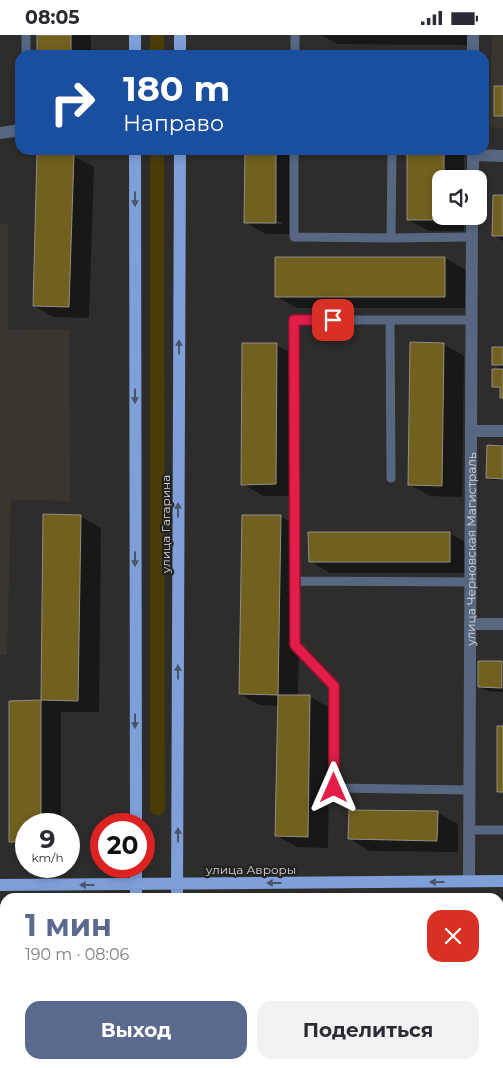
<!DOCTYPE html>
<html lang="ru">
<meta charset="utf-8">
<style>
:root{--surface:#fff;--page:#f2f2f3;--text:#2b2b33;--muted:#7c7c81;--accent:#596a8e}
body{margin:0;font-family:Montserrat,sans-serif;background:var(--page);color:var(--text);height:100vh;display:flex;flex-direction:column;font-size:19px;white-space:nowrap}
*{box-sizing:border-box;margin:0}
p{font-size:16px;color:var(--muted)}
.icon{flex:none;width:28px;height:28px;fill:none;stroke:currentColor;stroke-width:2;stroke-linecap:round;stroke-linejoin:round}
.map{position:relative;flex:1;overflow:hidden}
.details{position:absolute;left:0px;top:858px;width:504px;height:176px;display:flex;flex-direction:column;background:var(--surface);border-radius:15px 15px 0 0;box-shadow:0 2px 8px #0003}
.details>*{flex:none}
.top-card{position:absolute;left:15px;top:15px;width:474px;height:105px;border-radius:15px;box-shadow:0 2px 8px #0003;background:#1a4fa0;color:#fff;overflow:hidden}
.controls{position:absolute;left:432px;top:135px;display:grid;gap:10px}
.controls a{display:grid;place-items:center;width:55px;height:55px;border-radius:10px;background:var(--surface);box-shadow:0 2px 8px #0003;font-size:25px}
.speed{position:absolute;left:15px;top:778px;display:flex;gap:10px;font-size:25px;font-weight:700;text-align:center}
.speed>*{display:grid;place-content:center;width:65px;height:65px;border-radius:50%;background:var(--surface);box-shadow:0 2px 8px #0003;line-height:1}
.speed small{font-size:12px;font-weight:400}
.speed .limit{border:8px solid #d22;background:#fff;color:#111}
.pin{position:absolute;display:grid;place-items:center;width:42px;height:42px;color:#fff;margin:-21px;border-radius:10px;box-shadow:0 2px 8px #0006}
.me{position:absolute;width:55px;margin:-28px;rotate:0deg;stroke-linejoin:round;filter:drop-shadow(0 0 4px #0008)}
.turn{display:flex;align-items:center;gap:18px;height:105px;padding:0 25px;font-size:22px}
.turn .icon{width:65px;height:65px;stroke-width:2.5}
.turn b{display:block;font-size:35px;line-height:42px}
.round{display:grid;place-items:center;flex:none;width:52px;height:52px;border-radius:15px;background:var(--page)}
.headline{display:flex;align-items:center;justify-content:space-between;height:85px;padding:0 25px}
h1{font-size:30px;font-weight:700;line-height:38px;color:var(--accent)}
.button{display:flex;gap:10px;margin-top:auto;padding:10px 25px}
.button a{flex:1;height:58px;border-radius:15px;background:var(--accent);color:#fff;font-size:20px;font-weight:700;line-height:58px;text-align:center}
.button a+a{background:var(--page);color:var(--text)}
.status{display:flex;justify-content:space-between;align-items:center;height:35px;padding:0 25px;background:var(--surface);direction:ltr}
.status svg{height:14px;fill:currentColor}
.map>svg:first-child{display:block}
</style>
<div class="status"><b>08:05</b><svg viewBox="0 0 49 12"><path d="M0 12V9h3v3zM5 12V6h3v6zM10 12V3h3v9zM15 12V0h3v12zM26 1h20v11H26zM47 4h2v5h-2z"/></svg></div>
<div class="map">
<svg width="503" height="1033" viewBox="0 0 503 1033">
<rect width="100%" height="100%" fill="#2e2d2b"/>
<!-- built -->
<path fill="#38362e" d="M 492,0 L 503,0 L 503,93 L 490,92 Z
M 0,189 L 8,189 L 8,295 L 69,294 L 70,466 L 11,465 L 7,620 L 0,620 Z"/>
<!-- green -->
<path fill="#4a3c04" d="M 150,0 L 164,0 L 164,20 L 150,20 Z
M 150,115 L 164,115 L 165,775 L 162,779 L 159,781 L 153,779 L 150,775 Z"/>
<!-- shadow -->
<path fill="#0007" fill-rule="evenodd" d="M 38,0 L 91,0 L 91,20 L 38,20 Z
M 321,0 L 474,0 L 474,10 L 337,9 Z
M 246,115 L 297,115 L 296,199 L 266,199 L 245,187 ZM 264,186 L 282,187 L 282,189 L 264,189 Z
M 409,115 L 464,115 L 464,144 L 441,144 L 441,181 L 464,181 L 464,196 L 429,196 L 408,185 Z
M 73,121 L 94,132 L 89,283 L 54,282 L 34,271 Z
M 503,161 L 503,206 L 493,200 Z
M 276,223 L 445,223 L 466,235 L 465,273 L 297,273 L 276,261 Z
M 443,309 L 464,321 L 462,462 L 430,461 L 409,449 Z
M 276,310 L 297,321 L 296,461 L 263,461 L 243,449 Z
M 503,313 L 503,335 L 493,329 Z
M 503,412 L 503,445 L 491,445 L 487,443 Z
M 45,481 L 80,481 L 101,493 L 99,677 L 61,677 L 61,789 L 26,789 L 26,815 L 10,806 L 10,667 L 42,667 Z
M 281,482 L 301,493 L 298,662 L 310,662 L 330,673 L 328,813 L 297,812 L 277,801 L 279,671 L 260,670 L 240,659 Z
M 449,498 L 470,510 L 470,538 L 330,538 L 310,526 Z
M 479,627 L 503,627 L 503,657 L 487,656 L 479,652 Z
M 438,778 L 458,789 L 458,817 L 370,816 L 350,804 Z
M 499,912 L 503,912 L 503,1033 L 483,1033 L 483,1029 L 499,1029 Z
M 10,1029 L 62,1029 L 62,1033 L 10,1033 Z
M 266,1029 L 319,1029 L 319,1033 L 266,1033 Z
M 399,1029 L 436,1029 L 444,1033 L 399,1033 Z"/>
<!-- building -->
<path fill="#72601e" stroke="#8f8e8c" d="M 37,0 L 71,0 L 71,20 L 37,20 Z
M 494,51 L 503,51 L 503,81 L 494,81 Z
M 245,115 L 276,115 L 276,188 L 244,188 Z
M 407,115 L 444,115 L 444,144 L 441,144 L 441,181 L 444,181 L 444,185 L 407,185 Z
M 37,118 L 74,119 L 69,272 L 33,271 Z
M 493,160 L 503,160 L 503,201 L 492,201 Z
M 275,222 L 445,222 L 445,262 L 275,262 Z
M 410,307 L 444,308 L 442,451 L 408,450 Z
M 242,308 L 277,308 L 276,449 L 241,450 Z
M 492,312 L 503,312 L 503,330 L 492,330 Z
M 492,334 L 503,334 L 503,363 L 500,363 L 500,352 L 492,352 Z
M 487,410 L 503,411 L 503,444 L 486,443 Z
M 43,479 L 81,480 L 78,666 L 41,665 Z
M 242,480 L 281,480 L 278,660 L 239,659 Z
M 308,497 L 450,497 L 450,527 L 309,527 Z
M 478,626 L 502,626 L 502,653 L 478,652 Z
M 278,660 L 310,660 L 308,802 L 275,801 Z
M 41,665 L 41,789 L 26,789 L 26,807 L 9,807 L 9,666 Z
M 497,691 L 503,691 L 503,757 L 497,757 Z
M 349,775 L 438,776 L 437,806 L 348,804 Z
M 499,910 L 503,910 L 503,1033 L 482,1033 L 482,1029 L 499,1029 Z
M 9,1029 L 42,1029 L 42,1033 L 9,1033 Z
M 265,1029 L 299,1029 L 299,1033 L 264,1033 Z
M 397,1029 L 432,1029 L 432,1033 L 397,1033 Z"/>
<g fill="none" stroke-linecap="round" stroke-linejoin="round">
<!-- service -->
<path stroke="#576782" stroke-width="9" d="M 26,0 L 26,20
M 295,20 L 295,0
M 294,115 L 294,202 L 391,203 L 392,115
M 391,203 L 472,202
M 390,285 L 391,443
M 295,546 L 470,547
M 469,755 L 334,753 L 334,651 L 295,610 L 295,285 L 472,285
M 469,795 L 503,795
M 319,1033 L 319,1029
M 383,1033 L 383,1029"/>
<!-- minor -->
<g stroke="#576782" stroke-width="12">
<path d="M 473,20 L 473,0"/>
<path d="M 0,98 L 20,95"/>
<path d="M 473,120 L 503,121"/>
<path d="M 473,144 L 473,115"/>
<path d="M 471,396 L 503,396"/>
<path d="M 470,589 L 503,589"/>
<path id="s1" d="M 469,846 L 472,181"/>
<path d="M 469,1033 L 469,1029"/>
</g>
<!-- primary -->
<path stroke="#7e9fd8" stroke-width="12" d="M 135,20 L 135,0
M 180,20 L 180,0
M 135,115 L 136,789
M 136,831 L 136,862
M 0,850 L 503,846
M 177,862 L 180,115
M 499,873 L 503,873
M 0,875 L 5,875
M 136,1033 L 136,1029
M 177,1033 L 177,1029"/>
</g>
<!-- one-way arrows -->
<defs><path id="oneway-solid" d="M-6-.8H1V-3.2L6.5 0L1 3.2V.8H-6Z" transform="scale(1.25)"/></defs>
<g fill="#48556a">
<use href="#oneway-solid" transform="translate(135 164) rotate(90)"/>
<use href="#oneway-solid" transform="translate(179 312) rotate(-90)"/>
<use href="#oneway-solid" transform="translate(135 361) rotate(90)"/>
<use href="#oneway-solid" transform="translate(178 475) rotate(-90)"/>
<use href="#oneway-solid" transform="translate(135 524) rotate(90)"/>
<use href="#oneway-solid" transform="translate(178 637) rotate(-90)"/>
<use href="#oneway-solid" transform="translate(135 686) rotate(90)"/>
<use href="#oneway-solid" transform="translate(178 800) rotate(-90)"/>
<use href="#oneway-solid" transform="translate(437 847) rotate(180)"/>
<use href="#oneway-solid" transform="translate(274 848) rotate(180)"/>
<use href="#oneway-solid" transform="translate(87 850) rotate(180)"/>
</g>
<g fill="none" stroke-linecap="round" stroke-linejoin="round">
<!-- route casing -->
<g stroke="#92132f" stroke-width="12">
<path id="route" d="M 333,285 L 294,285 L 295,610 L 334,651 L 334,753"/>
</g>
<!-- route -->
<use href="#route" stroke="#e11d48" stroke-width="9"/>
</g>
<g text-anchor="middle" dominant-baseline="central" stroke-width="4.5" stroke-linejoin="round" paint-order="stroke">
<!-- street labels -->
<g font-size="12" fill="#d8d7d6" stroke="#242321">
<text transform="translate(165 489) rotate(-90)">улица Гагарина</text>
<text stroke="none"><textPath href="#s1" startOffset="332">улица Черновская Магистраль</textPath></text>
<text x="251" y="834">улица Авроры</text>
</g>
</g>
</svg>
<div class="controls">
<a><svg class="icon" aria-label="sound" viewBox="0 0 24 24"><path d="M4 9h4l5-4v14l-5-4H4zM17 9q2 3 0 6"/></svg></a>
</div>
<div class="speed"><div>9<small>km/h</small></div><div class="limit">20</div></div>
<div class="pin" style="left:333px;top:285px;background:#d93025"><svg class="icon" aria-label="arrive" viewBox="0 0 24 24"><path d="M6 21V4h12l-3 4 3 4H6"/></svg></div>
<svg class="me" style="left:334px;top:753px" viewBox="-20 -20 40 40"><path d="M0-17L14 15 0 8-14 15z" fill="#e11d48" stroke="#fff" stroke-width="4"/></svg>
<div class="top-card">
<div class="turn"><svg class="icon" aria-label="right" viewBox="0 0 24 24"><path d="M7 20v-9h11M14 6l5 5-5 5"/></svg><div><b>180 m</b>Направо</div></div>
</div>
<section class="details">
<div class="headline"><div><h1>1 мин</h1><p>190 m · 08:06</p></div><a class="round" style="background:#d93025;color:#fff"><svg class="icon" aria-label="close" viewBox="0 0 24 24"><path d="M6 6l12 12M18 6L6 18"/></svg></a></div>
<div class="button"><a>Выход</a><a>Поделиться</a></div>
</section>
</div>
